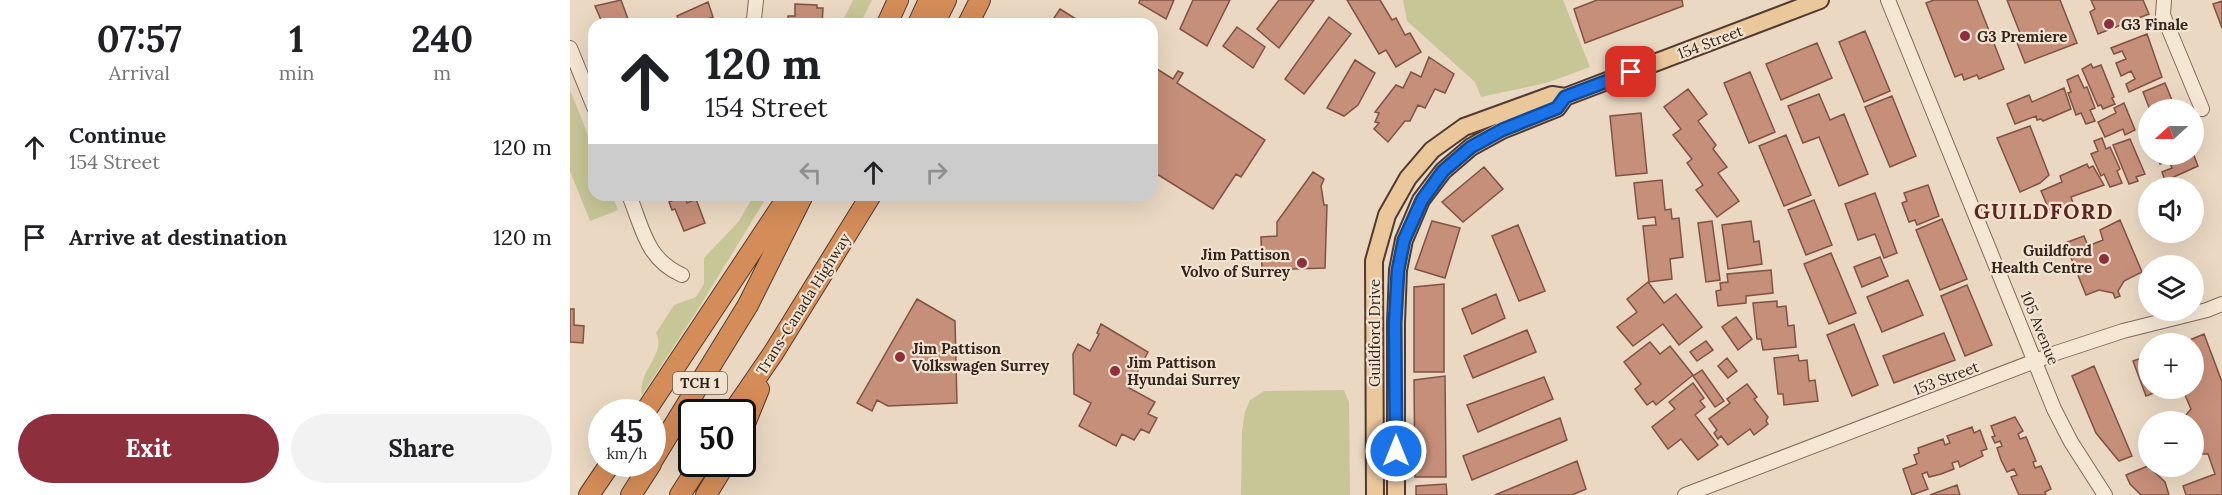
<!DOCTYPE html>
<meta charset="utf-8">
<style>
:root{--surface:#fff;--page:#f2f2f2;--text:#202124;--muted:#757577;--accent:#8d2f3d}
body{margin:0;font-family:Lora,serif;background:var(--page);color:var(--text);height:100vh;display:flex;flex-direction:column;font-size:22px;white-space:nowrap}
*{box-sizing:border-box;margin:0}
p{font-size:20px;color:var(--muted)}
.icon{flex:none;width:33px;height:33px;fill:none;stroke:currentColor;stroke-width:2;stroke-linecap:round;stroke-linejoin:round}
.map{position:relative;flex:1;overflow:hidden}
.sheet{display:flex;flex-direction:column;background:var(--surface);width:570px}
.sheet>*{flex:none}
.hud{position:absolute;left:18px;top:18px;width:570px;height:183px;border-radius:18px;box-shadow:0 6px 24px #0002;background:#fff;color:var(--text);overflow:hidden}
.needle{width:39px;rotate:249deg}
.buttons{position:absolute;left:1568px;top:99px;display:grid;gap:12px}
.buttons a{display:grid;place-items:center;width:66px;height:66px;border-radius:50%;background:var(--surface);box-shadow:0 6px 24px #0002;font-size:30px}
.speed{position:absolute;left:18px;top:399px;display:flex;gap:12px;font-size:30px;font-weight:700;text-align:center}
.speed>*{display:grid;place-content:center;width:78px;height:78px;border-radius:50%;background:var(--surface);box-shadow:0 6px 24px #0002;line-height:1}
.speed small{font-size:15px;font-weight:400}
.speed .limit{border:3px solid #111;border-radius:9px;background:#fff;color:#111}
.pin{position:absolute;display:grid;place-items:center;width:51px;height:51px;color:#fff;margin:-26px;border-radius:12px;box-shadow:0 3px 9px #0006}
.me{position:absolute;width:66px;margin:-33px;rotate:0deg;stroke-linejoin:round;filter:drop-shadow(0 0 4px #0008)}
.turn{display:flex;align-items:center;gap:21px;height:126px;padding:0 18px;font-size:27px}
.turn .icon{width:78px;height:78px;stroke-width:2.5}
.turn b{display:block;font-size:42px;line-height:51px}
.lanes{display:flex;align-items:center;height:57px;padding:0 18px;background:#0003;justify-content:center;gap:30px;direction:ltr}
.lanes .off{opacity:.35}
.eta{display:flex;justify-content:space-evenly;align-items:center;height:102px;text-align:center}
.eta b{font-size:36px;font-weight:700;line-height:42px}
.action{display:flex;gap:12px;margin-top:auto;padding:12px 18px}
.action a{flex:1;height:69px;border-radius:36px;background:var(--accent);color:#fff;font-size:24px;font-weight:700;line-height:69px;text-align:center}
.action a+a{background:var(--page);color:var(--text)}
ul{padding:0;list-style:none}
li{display:flex;align-items:center;gap:18px;height:90px;padding:0 18px}
li div{flex:1}
li b{display:block;font-size:22px}
li em{font-style:normal}
main{display:flex;flex:1;min-height:0}
.map>svg:first-child{display:block}
</style>
<main>
<section class="sheet">
<div class="eta">
<div><b>07:57</b><p>Arrival</p></div>
<div><b>1</b><p>min</p></div>
<div><b>240</b><p>m</p></div>
</div>
<ul>
<li><svg class="icon" aria-label="ahead" viewBox="0 0 24 24"><path d="M12 20V5M6 11l6-6 6 6"/></svg><div><b>Continue</b><p>154 Street</p></div><em>120 m</em></li>
<li><svg class="icon" aria-label="arrive" viewBox="0 0 24 24"><path d="M6 21V4h12l-3 4 3 4H6"/></svg><div><b>Arrive at destination</b></div><em>120 m</em></li>
</ul>
<div class="action"><a>Exit</a><a>Share</a></div>
</section>
<div class="map">
<svg width="1652" height="495" viewBox="0 0 1652 495">
<rect width="100%" height="100%" fill="#ead8c2"/>
<!-- green -->
<path fill="#c7c697" d="M 283,0 L 302,0 L 290,24 L 271,24 Z
M 833,0 L 993,0 L 1020,67 L 976,83 L 911,97 L 905,82 L 837,21 Z
M 0,90 L 24,150 L 24,195 L 42,195 L 48,210 L 20,221 L 0,171 Z
M 184,195 L 198,195 L 130,306 L 72,395 C 67,371 97,354 86,333 L 104,305 L 126,297 L 134,284 L 134,258 L 169,221 Z
M 774,390 L 779,402 L 780,495 L 671,495 L 672,431 L 675,412 L 680,400 L 694,391 Z"/>
<!-- building -->
<path fill="#c68f7a" stroke="#805242" stroke-width="1.5" d="M 51,0 L 58,19 L 46,24 L 28,24 L 27,22 L 31,20 L 25,6 Z
M 570,0 L 604,0 L 596,19 L 569,3 Z
M 623,0 L 660,0 L 637,46 L 610,29 Z
M 709,0 L 744,0 L 709,48 L 687,29 Z
M 777,0 L 810,0 L 822,20 L 826,18 L 835,35 L 840,33 L 851,52 L 826,67 L 816,50 L 809,54 Z
M 1027,0 L 1112,0 L 1113,6 L 1015,43 L 1004,9 Z
M 1364,0 L 1407,0 L 1434,69 L 1409,79 L 1407,75 L 1394,80 L 1392,74 L 1385,77 L 1356,3 Z
M 1437,0 L 1490,0 L 1507,43 L 1455,63 L 1446,40 L 1452,38 Z
M 1521,0 L 1573,0 L 1579,14 L 1528,34 L 1520,12 L 1525,9 Z
M 1652,1 L 1652,28 L 1643,4 Z
M 138,2 L 143,17 L 130,22 L 132,24 L 110,24 L 107,16 Z
M 225,4 L 247,5 L 247,8 L 253,8 L 252,24 L 218,24 L 218,16 L 225,16 Z
M 490,9 L 514,24 L 480,24 Z
M 759,17 L 781,34 L 734,94 L 715,79 Z
M 667,27 L 695,47 L 683,68 L 653,46 Z
M 1295,31 L 1320,91 L 1294,102 L 1269,42 Z
M 1577,34 L 1592,77 L 1559,92 L 1556,84 L 1565,79 L 1561,71 L 1551,76 L 1546,63 L 1556,59 L 1552,51 L 1544,54 L 1541,48 Z
M 1247,43 L 1262,78 L 1211,100 L 1196,64 Z
M 859,57 L 884,74 L 875,93 L 865,89 L 855,108 L 848,105 L 840,121 L 835,121 L 818,142 L 804,129 L 809,123 L 805,122 L 809,113 L 805,112 L 826,85 L 833,88 L 841,72 L 851,77 Z
M 785,60 L 805,73 L 788,105 L 774,116 L 757,108 Z
M 1521,64 L 1523,68 L 1531,65 L 1544,97 L 1542,98 L 1545,104 L 1533,109 L 1531,105 L 1528,106 L 1512,69 Z
M 582,66 L 603,79 L 608,71 L 613,73 L 607,83 L 695,140 L 671,177 L 666,174 L 643,209 L 582,171 Z
M 1180,72 L 1205,132 L 1179,143 L 1154,83 Z
M 1508,75 L 1514,88 L 1517,87 L 1525,108 L 1520,110 L 1525,121 L 1516,124 L 1511,113 L 1506,115 L 1498,93 L 1501,92 L 1497,80 Z
M 1595,83 L 1606,110 L 1580,110 L 1573,92 Z
M 1494,88 L 1501,109 L 1473,121 L 1471,119 L 1467,120 L 1466,116 L 1445,124 L 1437,104 L 1459,95 L 1462,102 Z
M 1118,89 L 1137,114 L 1128,121 L 1146,145 L 1143,149 L 1157,167 L 1148,173 L 1169,201 L 1147,217 L 1126,190 L 1133,185 L 1117,163 L 1122,159 L 1103,135 L 1111,129 L 1094,107 Z
M 1249,94 L 1260,120 L 1274,114 L 1298,174 L 1269,186 L 1249,137 L 1233,143 L 1218,106 Z
M 1322,96 L 1346,156 L 1320,167 L 1295,107 Z
M 1554,103 L 1565,130 L 1555,135 L 1553,129 L 1535,137 L 1528,122 L 1546,113 L 1544,108 Z
M 1071,113 L 1077,173 L 1046,176 L 1040,116 Z
M 1460,126 L 1479,175 L 1470,183 L 1450,192 L 1427,138 Z
M 1216,135 L 1241,195 L 1214,206 L 1189,146 Z
M 1532,138 L 1536,149 L 1540,147 L 1550,169 L 1547,171 L 1552,183 L 1540,187 L 1534,174 L 1531,176 L 1521,154 L 1528,151 L 1524,141 Z
M 1560,139 L 1575,174 L 1566,177 L 1568,181 L 1559,184 L 1543,145 Z
M 1623,153 L 1628,166 L 1595,181 L 1592,172 L 1602,168 L 1599,161 L 1590,164 L 1586,154 L 1623,154 Z
M 1517,164 L 1519,168 L 1523,166 L 1534,185 L 1501,197 L 1503,203 L 1480,212 L 1471,191 L 1492,182 L 1490,176 Z
M 914,167 L 933,189 L 893,222 L 872,202 Z
M 743,172 L 754,179 L 751,186 L 754,205 L 757,205 L 755,268 L 692,270 L 691,237 L 707,236 L 707,222 Z
M 1092,180 L 1095,210 L 1101,209 L 1102,219 L 1109,218 L 1113,257 L 1100,259 L 1102,279 L 1079,282 L 1073,226 L 1086,225 L 1085,217 L 1068,219 L 1064,183 Z
M 1358,185 L 1369,216 L 1347,225 L 1345,220 L 1339,222 L 1332,203 L 1337,201 L 1334,193 Z
M 1305,193 L 1327,253 L 1314,258 L 1305,234 L 1288,240 L 1275,204 Z
M 115,196 L 117,203 L 126,199 L 135,223 L 114,231 L 105,209 L 102,210 L 99,202 Z
M 1244,200 L 1262,245 L 1236,255 L 1218,210 Z
M 1372,219 L 1397,279 L 1370,290 L 1346,230 Z
M 1550,220 L 1572,272 L 1554,281 L 1548,291 L 1550,296 L 1545,298 L 1543,293 L 1529,290 L 1516,295 L 1495,243 L 1514,236 L 1518,246 L 1533,240 L 1530,230 Z
M 862,221 L 890,228 L 875,278 L 845,269 Z
M 1142,221 L 1150,280 L 1136,282 L 1128,223 Z
M 1181,221 L 1184,242 L 1189,241 L 1192,264 L 1158,269 L 1152,225 Z
M 948,225 L 975,291 L 949,301 L 922,236 Z
M 1261,253 L 1286,313 L 1259,324 L 1234,264 Z
M 1310,257 L 1318,276 L 1292,287 L 1284,267 Z
M 1201,270 L 1203,293 L 1176,296 L 1176,303 L 1148,306 L 1146,291 L 1151,290 L 1150,283 L 1158,282 L 1157,274 Z
M 1338,280 L 1353,315 L 1312,332 L 1297,297 Z
M 1078,282 L 1094,303 L 1106,294 L 1132,327 L 1109,345 L 1093,324 L 1063,346 L 1047,327 L 1067,312 L 1057,299 Z
M 874,284 L 874,372 L 844,372 L 844,287 Z
M 1397,285 L 1422,345 L 1395,356 L 1371,296 Z
M 926,294 L 935,318 L 902,334 L 892,309 Z
M 347,299 L 385,321 L 387,403 L 318,406 L 307,400 L 302,411 L 287,403 Z
M 1207,301 L 1207,307 L 1216,306 L 1218,326 L 1224,325 L 1226,347 L 1193,350 L 1191,339 L 1187,339 L 1183,303 Z
M 0,309 L 4,309 L 4,325 L 14,326 L 13,343 L 0,342 Z
M 1166,317 L 1182,339 L 1168,350 L 1152,327 Z
M 531,324 L 578,352 L 559,388 L 585,402 L 578,414 L 587,418 L 579,433 L 571,429 L 564,440 L 552,434 L 546,446 L 509,426 L 521,403 L 504,394 L 503,354 L 508,344 L 520,351 L 529,334 L 527,333 Z
M 1284,324 L 1308,385 L 1282,396 L 1257,335 Z
M 957,330 L 966,352 L 903,378 L 894,356 Z
M 1374,333 L 1385,360 L 1324,383 L 1313,356 Z
M 1634,334 L 1652,382 L 1652,495 L 1616,495 L 1613,486 L 1645,474 L 1638,454 L 1623,454 L 1623,422 L 1600,422 L 1615,416 L 1621,409 L 1612,388 L 1623,388 L 1623,344 L 1610,344 Z
M 1136,341 L 1143,350 L 1127,361 L 1120,352 Z
M 1080,342 L 1090,354 L 1100,346 L 1123,375 L 1086,405 L 1083,401 L 1077,405 L 1065,389 L 1071,384 L 1054,362 Z
M 1228,355 L 1229,361 L 1237,360 L 1239,381 L 1245,380 L 1248,401 L 1214,405 L 1213,394 L 1208,394 L 1204,358 Z
M 1578,356 L 1578,388 L 1597,388 L 1576,396 L 1563,361 Z
M 1157,358 L 1167,371 L 1158,378 L 1148,366 Z
M 1524,366 L 1562,456 L 1549,461 L 1526,433 L 1502,376 Z
M 1132,370 L 1154,401 L 1145,407 L 1123,376 Z
M 875,376 L 876,477 L 845,477 L 844,380 Z
M 974,377 L 983,399 L 908,432 L 897,405 Z
M 1123,383 L 1134,398 L 1130,401 L 1135,407 L 1125,415 L 1148,445 L 1128,460 L 1111,439 L 1098,449 L 1082,427 L 1105,409 L 1099,402 Z
M 1177,384 L 1187,397 L 1184,399 L 1198,417 L 1196,421 L 1198,424 L 1184,435 L 1180,429 L 1158,445 L 1151,436 L 1148,439 L 1144,433 L 1147,430 L 1139,419 L 1160,403 L 1157,399 Z
M 1445,417 L 1453,431 L 1448,434 L 1450,439 L 1456,437 L 1466,461 L 1463,462 L 1465,468 L 1471,466 L 1476,477 L 1481,489 L 1475,492 L 1476,495 L 1449,495 L 1441,477 L 1447,475 L 1444,469 L 1437,472 L 1431,460 L 1427,448 L 1432,446 L 1430,441 L 1425,443 L 1422,437 L 1425,436 L 1421,426 Z
M 990,418 L 997,440 L 902,480 L 893,456 Z
M 1402,427 L 1404,433 L 1410,430 L 1417,449 L 1411,451 L 1413,456 L 1390,467 L 1388,461 L 1382,463 L 1384,469 L 1371,474 L 1359,477 L 1357,472 L 1352,474 L 1358,489 L 1342,495 L 1333,469 L 1347,464 L 1344,455 L 1349,453 L 1348,448 L 1373,439 L 1375,445 L 1380,443 L 1377,436 Z
M 1007,461 L 1016,489 L 1002,495 L 925,495 Z
M 1578,466 L 1595,482 L 1599,495 L 1571,495 L 1560,484 L 1556,475 Z
M 876,484 L 877,495 L 846,495 L 846,486 Z
M 1387,485 L 1390,495 L 1360,495 Z"/>
<g fill="none" stroke-linecap="round" stroke-linejoin="round">
<!-- minor casing -->
<g stroke="#836a5a" stroke-width="16">
<path id="minor" d="M 1318,0 L 1484,409 L 1501,442 L 1535,495
M 1594,0 L 1593,15 L 1632,109
M 181,24 L 184,19 L 186,0
M 0,48 L 24,107
M 59,195 C 73,229 76,259 112,275
M 1115,495 L 1486,353 L 1553,331 L 1637,310 L 1652,304"/>
</g>
<!-- major casing -->
<g stroke="#513a2f" stroke-width="20">
<path id="major" d="M 805,495 L 804,261 L 817,215 L 838,178 L 862,150 L 894,127 L 982,95 L 995,97 L 1250,0
M 826,495 L 826,323 L 828,270 L 834,240 L 851,200 L 873,171 L 901,147 L 932,130 L 987,108 L 995,97"/>
</g>
<!-- highway casing -->
<g stroke="#513a2f" stroke-width="22">
<path id="highway" d="M 317,24 L 328,0
M 348,24 L 359,0
M 364,24 L 376,0
M 398,24 L 410,0
M 75,412 L 219,195
M 163,412 L 204,352 L 301,195
M 172,431 L 189,389
M 82,461 L 178,305 L 233,195
M 19,495 L 40,464
M 61,495 L 81,464
M 110,495 L 130,464
M 136,495 L 155,464"/>
</g>
<!-- minor -->
<use href="#minor" stroke="#f6e7d4" stroke-width="14"/>
<!-- major -->
<use href="#major" stroke="#ebc79c" stroke-width="16"/>
<!-- highway -->
<use href="#highway" stroke="#d48c58" stroke-width="20"/>
</g>
<g fill="none" stroke-linecap="round" stroke-linejoin="round">
<!-- route casing -->
<g stroke="#114b97" stroke-width="15">
<path id="route" d="M 826,451 L 825,323 L 828,270 L 834,240 L 852,200 L 873,171 L 901,147 L 932,130 L 987,108 L 995,97 L 1061,72"/>
</g>
<!-- route -->
<use href="#route" stroke="#1a73e8" stroke-width="10"/>
</g>
<!-- markers -->
<g fill="#8d2f3d" stroke="#f2e4d1" stroke-width="2">
<circle cx="1539" cy="24" r="6"/>
<circle cx="1395" cy="36" r="6"/>
<circle cx="1534" cy="259" r="6"/>
<circle cx="732" cy="263" r="6"/>
<circle cx="330" cy="357" r="6"/>
<circle cx="545" cy="371" r="6"/>
</g>
<g text-anchor="middle" dominant-baseline="central" stroke-width="4.5" stroke-linejoin="round" paint-order="stroke">
<!-- shield labels -->
<rect fill="#f2e4d1" stroke="#6c5e54" stroke-width="1.5" x="103" y="372" width="54" height="22" rx="4.5"/>
<g font-size="14" font-weight="bold" fill="#33251e">
<text x="130" y="383">TCH 1</text>
</g>
<!-- poi labels -->
<g font-size="15" font-weight="bold" fill="#33251e" stroke="#f2e4d1" text-anchor="start">
<text x="1551" y="24">G3 Finale</text>
<text x="1407" y="36">G3 Premiere</text>
<text x="1522" y="250" text-anchor="end">Guildford<tspan x="1522" dy="17">Health Centre</tspan></text>
<text x="720" y="254" text-anchor="end">Jim Pattison<tspan x="720" dy="17">Volvo of Surrey</tspan></text>
<text x="342" y="348">Jim Pattison<tspan x="342" dy="17">Volkswagen Surrey</tspan></text>
<text x="557" y="362">Jim Pattison<tspan x="557" dy="17">Hyundai Surrey</tspan></text>
</g>
<!-- street labels -->
<g font-size="15" fill="#33251e" stroke="#f2e4d1">
<text transform="translate(1140 42) rotate(-21)">154 Street</text>
<text transform="translate(233 304) rotate(-58)">Trans-Canada Highway</text>
<text transform="translate(1470 328) rotate(68)">105 Avenue</text>
<text transform="translate(804 333) rotate(-90)">Guildford Drive</text>
<text transform="translate(1376 378) rotate(-21)">153 Street</text>
</g>
<!-- district labels -->
<g font-size="21" font-weight="bold" letter-spacing="1.5" fill="#5d2420" stroke="#f2e4d1">
<text x="1474" y="211">GUILDFORD</text>
</g>
</g>
</svg>
<div class="buttons">
<a><svg class="needle" viewBox="-14 -14 28 28"><path d="M0-13l5 13h-10z" fill="#e53935"/><path d="M0 13l5-13h-10z" fill="#757577"/></svg></a>
<a><svg class="icon" aria-label="sound" viewBox="0 0 24 24"><path d="M4 9h4l5-4v14l-5-4H4zM17 9q2 3 0 6"/></svg></a>
<a><svg class="icon" aria-label="layers" viewBox="0 0 24 24"><path d="M12 4l9 5-9 5-9-5zM3 14l9 5 9-5"/></svg></a>
<a>+</a>
<a>−</a>
</div>
<div class="speed"><div>45<small>km/h</small></div><div class="limit">50</div></div>
<div class="pin" style="left:1061px;top:72px;background:#d93025"><svg class="icon" aria-label="arrive" viewBox="0 0 24 24"><path d="M6 21V4h12l-3 4 3 4H6"/></svg></div>
<svg class="me" style="left:826px;top:451px" viewBox="-20 -20 40 40"><circle r="17" fill="#1a73e8" stroke="#fff" stroke-width="3"/><path d="M0-11L8 9 0 5-8 9z" fill="#fff"/></svg>
<div class="hud">
<div class="turn"><svg class="icon" aria-label="ahead" viewBox="0 0 24 24"><path d="M12 20V5M6 11l6-6 6 6"/></svg><div><b>120 m</b>154 Street</div></div>
<div class="lanes"><svg class="icon off" aria-label="left" viewBox="0 0 24 24"><path d="M17 20v-9H6M10 6l-5 5 5 5"/></svg><svg class="icon" aria-label="ahead" viewBox="0 0 24 24"><path d="M12 20V5M6 11l6-6 6 6"/></svg><svg class="icon off" aria-label="right" viewBox="0 0 24 24"><path d="M7 20v-9h11M14 6l5 5-5 5"/></svg></div>
</div>
</div>
</main>
